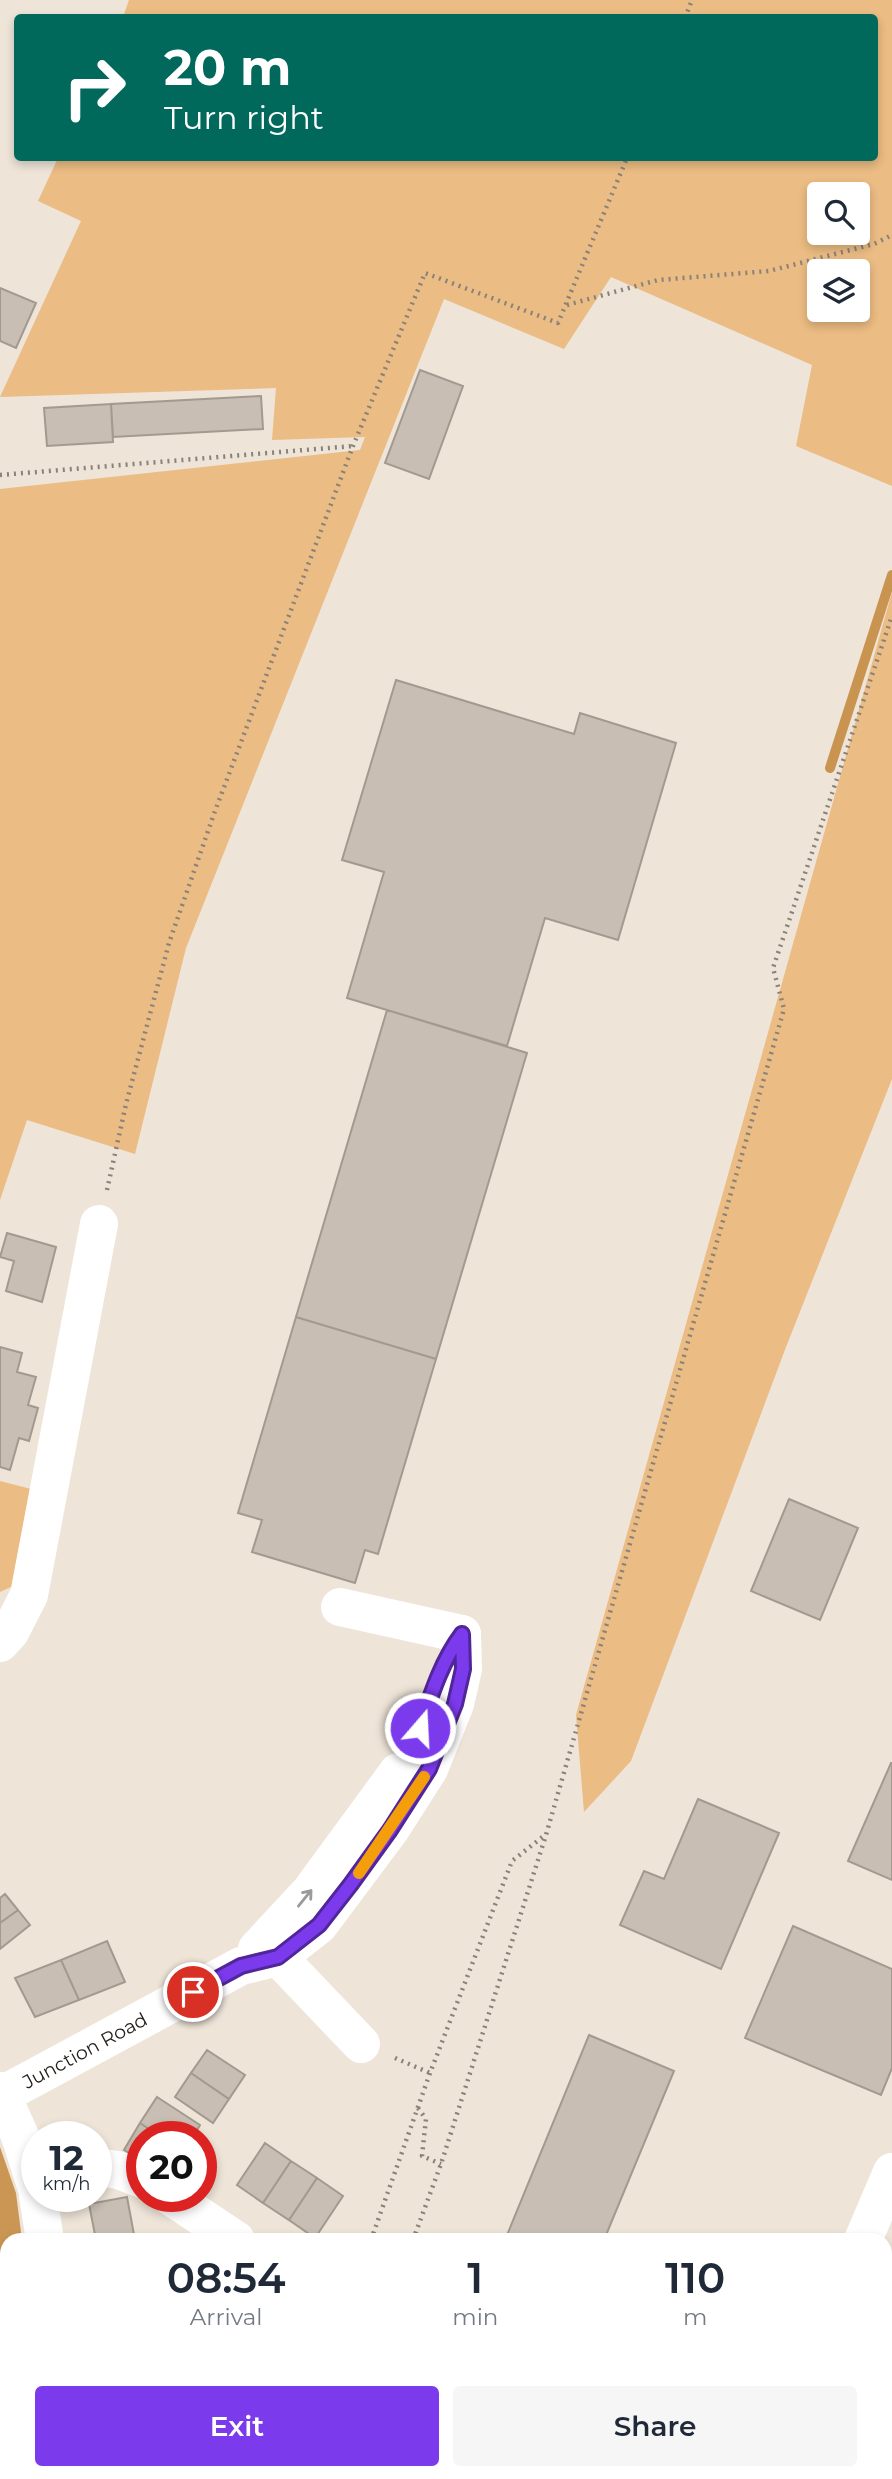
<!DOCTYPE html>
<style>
:root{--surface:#fff;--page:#f6f6f7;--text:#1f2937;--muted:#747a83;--accent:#7c3aed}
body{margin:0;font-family:Montserrat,sans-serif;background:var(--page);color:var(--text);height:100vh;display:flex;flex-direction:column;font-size:26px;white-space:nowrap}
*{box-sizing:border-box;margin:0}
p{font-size:23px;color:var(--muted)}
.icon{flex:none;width:38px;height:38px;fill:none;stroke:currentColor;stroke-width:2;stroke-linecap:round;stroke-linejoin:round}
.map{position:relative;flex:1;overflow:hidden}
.side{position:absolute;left:0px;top:2233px;width:892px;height:247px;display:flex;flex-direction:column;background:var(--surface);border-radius:21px 21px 0 0;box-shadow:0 4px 10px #0003}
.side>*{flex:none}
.guide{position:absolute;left:14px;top:14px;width:864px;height:147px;border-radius:7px;box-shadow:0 4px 10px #0003;background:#00695c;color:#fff;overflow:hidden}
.controls{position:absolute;left:807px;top:182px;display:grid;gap:14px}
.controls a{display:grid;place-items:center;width:63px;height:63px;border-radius:7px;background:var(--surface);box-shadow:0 4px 10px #0003;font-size:35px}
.speed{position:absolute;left:21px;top:2121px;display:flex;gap:14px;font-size:35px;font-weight:700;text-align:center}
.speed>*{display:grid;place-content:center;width:91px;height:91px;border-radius:50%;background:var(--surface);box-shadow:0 4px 10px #0003;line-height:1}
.speed small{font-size:18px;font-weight:400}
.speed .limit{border:10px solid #d22;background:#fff;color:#111}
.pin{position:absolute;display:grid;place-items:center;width:60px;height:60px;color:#fff;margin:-30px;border:4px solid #fff;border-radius:50%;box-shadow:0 2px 7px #0007}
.me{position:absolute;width:77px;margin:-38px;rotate:19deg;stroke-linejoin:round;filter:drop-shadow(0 0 5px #0008)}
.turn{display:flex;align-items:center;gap:24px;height:147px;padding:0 35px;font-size:32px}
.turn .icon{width:91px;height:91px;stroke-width:2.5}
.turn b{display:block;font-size:49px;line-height:60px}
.eta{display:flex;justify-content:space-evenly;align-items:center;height:119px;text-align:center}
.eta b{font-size:42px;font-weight:600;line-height:49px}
.button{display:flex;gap:14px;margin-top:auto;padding:14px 35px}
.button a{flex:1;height:80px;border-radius:7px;background:var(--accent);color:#fff;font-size:28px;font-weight:600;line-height:80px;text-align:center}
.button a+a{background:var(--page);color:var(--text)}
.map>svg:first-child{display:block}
</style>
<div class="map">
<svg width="892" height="2479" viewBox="0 0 892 2479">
<rect width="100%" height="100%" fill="#eee4d8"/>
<!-- green -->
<path fill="#ebbc83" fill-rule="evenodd" d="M 129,0 L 892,0 L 892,486 L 796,446 L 812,365 L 611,277 L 564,349 L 444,299 L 186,948 L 135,1154 L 27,1120 L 0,1200 L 0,489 L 360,450 L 365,437 L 272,440 L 276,388 L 0,397 L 81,221 L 38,201 L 58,158 L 875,158 L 875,18 L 123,17 ZM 858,194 L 858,233 L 819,233 L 819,194 ZM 858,271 L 858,310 L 819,310 L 819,271 Z
M 892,592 L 892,1079 L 786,1347 L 631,1761 L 584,1812 L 576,1715 Z
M 0,1481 L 35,1490 L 17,1584 L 0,1592 Z"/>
<!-- forest -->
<path fill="#cb9653" d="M 0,2147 L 16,2193 L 22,2240 L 7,2240 L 7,2368 L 0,2385 Z
M 221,2473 L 333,2473 L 329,2477 C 298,2479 249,2479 221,2473 Z"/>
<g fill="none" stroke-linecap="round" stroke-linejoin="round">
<!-- stream -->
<path stroke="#c99450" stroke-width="10" d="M 830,768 L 892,575"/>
</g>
<!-- building -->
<path fill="#c8beb3" stroke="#a39a8f" stroke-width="2" d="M 0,288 L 36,303 L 16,348 L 0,341 Z
M 420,370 L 463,386 L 429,479 L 385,463 Z
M 261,396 L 263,429 L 113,437 L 111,404 Z
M 111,404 L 113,442 L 47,446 L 44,408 Z
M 396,680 L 574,734 L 580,713 L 676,743 L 618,940 L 545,918 L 507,1046 L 347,998 L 384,872 L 342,860 Z
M 387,1010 L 527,1053 L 436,1359 L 296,1317 Z
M 7,1233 L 56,1247 L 42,1302 L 6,1291 L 14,1261 L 0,1257 Z
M 296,1317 L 436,1359 L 378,1554 L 365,1550 L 355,1583 L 252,1552 L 262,1520 L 238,1513 Z
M 0,1347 L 22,1353 L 17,1372 L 36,1377 L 28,1405 L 38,1408 L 29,1441 L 19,1438 L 10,1470 L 0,1467 Z
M 789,1499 L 858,1528 L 820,1620 L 751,1591 Z
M 891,1763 L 892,1763 L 892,1880 L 848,1861 Z
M 698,1799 L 779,1833 L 721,1969 L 620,1925 L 644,1871 L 664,1879 Z
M 5,1894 L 18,1910 L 0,1923 L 0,1898 Z
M 18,1910 L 30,1925 L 0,1949 L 0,1923 Z
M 793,1926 L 892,1969 L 892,2068 L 881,2095 L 745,2038 Z
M 107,1941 L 125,1982 L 79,2000 L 61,1960 Z
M 61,1960 L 79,2000 L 35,2017 L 15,1978 Z
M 589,2035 L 674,2071 L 604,2240 L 505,2240 Z
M 207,2050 L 245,2075 L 229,2099 L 191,2073 Z
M 191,2073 L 229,2099 L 213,2123 L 175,2097 Z
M 157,2097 L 200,2125 L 193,2137 L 161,2137 L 140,2123 Z
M 140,2123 L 161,2137 L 142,2137 L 142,2161 L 124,2150 Z
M 265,2143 L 291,2161 L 263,2203 L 237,2185 Z
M 291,2161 L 317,2178 L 289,2220 L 263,2203 Z
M 317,2178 L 343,2196 L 315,2238 L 289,2220 Z
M 127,2197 L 135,2240 L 96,2240 L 89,2204 Z
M 886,2443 L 892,2443 L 892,2479 L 870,2479 L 869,2473 L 886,2473 Z"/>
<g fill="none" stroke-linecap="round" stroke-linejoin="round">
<!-- path -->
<path stroke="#89827a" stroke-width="4.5" stroke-dasharray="2 5" stroke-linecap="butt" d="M 685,18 L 692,0
M 567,305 L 658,280 L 769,271 L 874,244 L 892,235
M 0,475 L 353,446
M 107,1190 L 126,1104 L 169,943 L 215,811 L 353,446 L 425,273 L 558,323 L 627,158
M 395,2058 L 430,2073
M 418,2108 L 426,2119 L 422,2156 L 441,2164
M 371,2240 L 430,2073 L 512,1861 L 545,1835
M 413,2240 L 441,2164 L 546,1835 L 784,1009 L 773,968 L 892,616"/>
<!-- minor -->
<g stroke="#fff" stroke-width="38">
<path d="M 340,1607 L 462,1634"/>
<path d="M 0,1643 L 10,1632 L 29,1595 L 99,1224"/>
<path d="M 257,1949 L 310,1892 L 398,1772"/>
<path d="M 278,1957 L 361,2044"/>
<path d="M 0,2091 L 20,2136 L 37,2189"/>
<path id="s1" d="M 2,2095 L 241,1966 L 278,1957 L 319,1925 L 390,1830 L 429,1769 L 455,1704 L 463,1669 L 462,1634"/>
<path d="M 96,2167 L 118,2170 L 142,2179"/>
<path d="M 38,2196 L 45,2240"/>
<path d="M 170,2196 L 236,2240"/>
<path d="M 863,2240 L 892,2172"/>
<path d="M 886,2293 L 892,2284"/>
<path d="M 0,2469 L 7,2453"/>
<path d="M 799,2473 L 800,2479"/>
<path d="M 354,2479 L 355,2473"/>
<path d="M 534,2479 L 584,2473"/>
</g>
</g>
<!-- one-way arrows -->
<defs><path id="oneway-shaft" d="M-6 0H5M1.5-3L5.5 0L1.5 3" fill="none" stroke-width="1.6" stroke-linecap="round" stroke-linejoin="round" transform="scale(1.75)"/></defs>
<use stroke="#9c9a98" href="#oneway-shaft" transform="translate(305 1898) rotate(-51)"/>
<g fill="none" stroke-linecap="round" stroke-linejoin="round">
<!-- route casing -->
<g stroke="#51269a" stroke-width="18">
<path id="route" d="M 193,1992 L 241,1966 L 278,1957 L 319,1925 L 351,1884 L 390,1830 L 429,1769 L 455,1704 L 463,1669 L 462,1634 C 441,1662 431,1695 420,1728"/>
</g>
<!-- route -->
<use href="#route" stroke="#7c3aed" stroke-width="12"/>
<!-- slow -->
<path stroke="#f59e0b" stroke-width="12" d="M 359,1873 L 424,1777"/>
</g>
<g text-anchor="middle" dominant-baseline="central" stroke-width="5" stroke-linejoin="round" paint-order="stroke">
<!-- street labels -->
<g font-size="19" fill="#221e1a" stroke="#fbf1e5">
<text stroke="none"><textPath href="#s1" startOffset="94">Junction Road</textPath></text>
</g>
</g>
</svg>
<div class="controls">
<a><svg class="icon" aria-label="search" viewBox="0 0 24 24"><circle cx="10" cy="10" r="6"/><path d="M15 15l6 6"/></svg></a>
<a><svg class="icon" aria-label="layers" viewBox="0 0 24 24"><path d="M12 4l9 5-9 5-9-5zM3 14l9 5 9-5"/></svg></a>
</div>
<div class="speed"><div>12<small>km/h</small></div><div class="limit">20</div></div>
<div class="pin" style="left:193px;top:1992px;background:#d93025"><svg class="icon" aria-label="arrive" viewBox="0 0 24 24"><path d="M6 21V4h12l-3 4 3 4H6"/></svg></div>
<svg class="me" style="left:420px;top:1728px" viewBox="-20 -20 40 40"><circle r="17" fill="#7c3aed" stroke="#fff" stroke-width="3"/><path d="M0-11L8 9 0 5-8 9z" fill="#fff"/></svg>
<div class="guide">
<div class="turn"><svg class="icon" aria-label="right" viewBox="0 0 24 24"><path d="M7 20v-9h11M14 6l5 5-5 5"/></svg><div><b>20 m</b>Turn right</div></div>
</div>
<section class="side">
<div class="eta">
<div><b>08:54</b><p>Arrival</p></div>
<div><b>1</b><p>min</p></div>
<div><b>110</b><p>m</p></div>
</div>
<div class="button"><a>Exit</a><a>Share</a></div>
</section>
</div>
